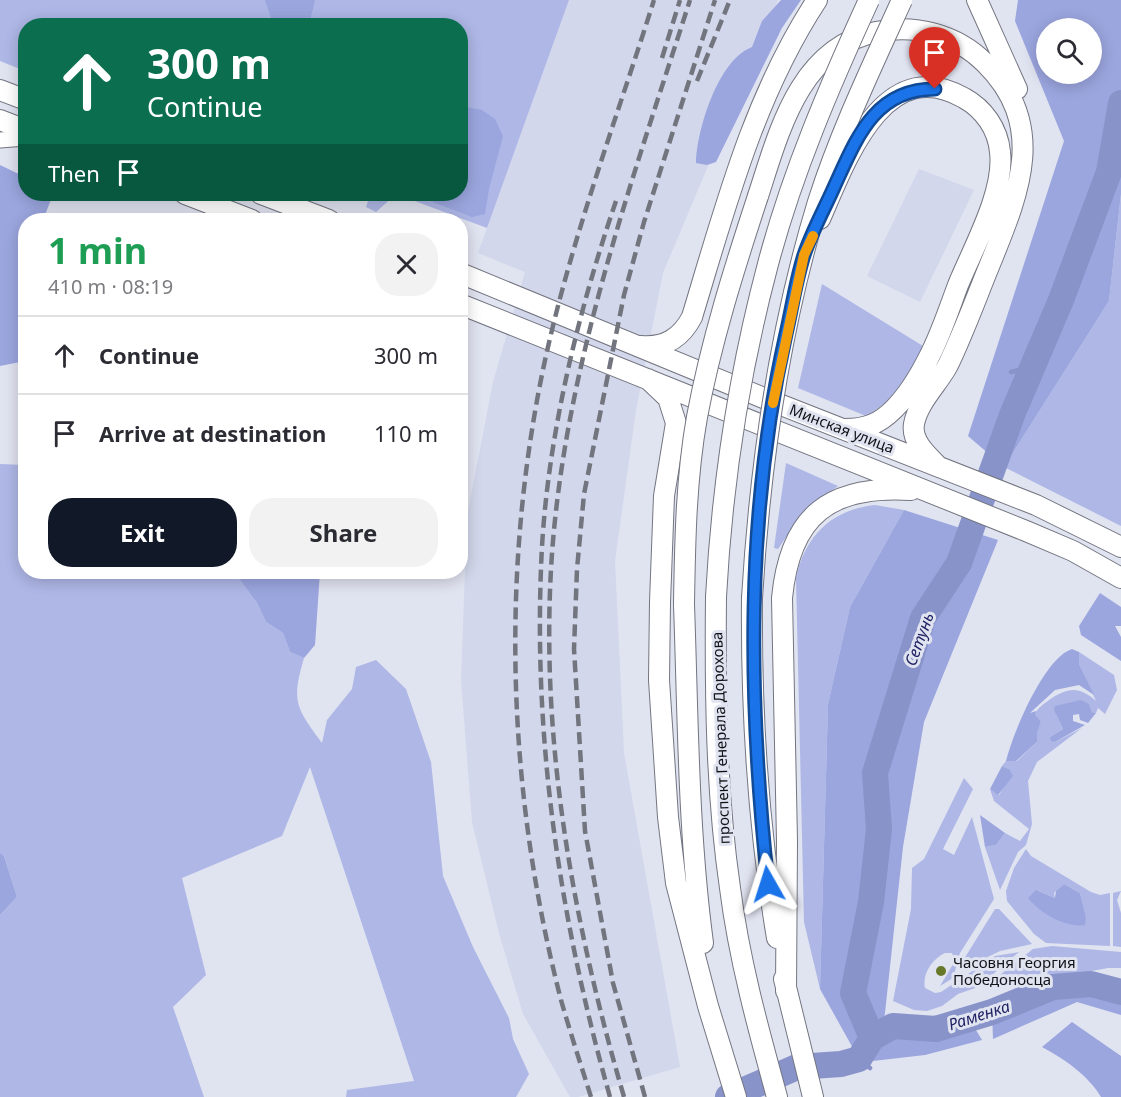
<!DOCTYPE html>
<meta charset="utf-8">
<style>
:root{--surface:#fff;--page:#f2f2f3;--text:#2b2b33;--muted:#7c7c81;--line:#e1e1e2;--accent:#111827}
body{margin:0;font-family:"Noto Sans",sans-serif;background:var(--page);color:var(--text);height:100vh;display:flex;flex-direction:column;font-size:22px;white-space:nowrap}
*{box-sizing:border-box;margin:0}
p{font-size:20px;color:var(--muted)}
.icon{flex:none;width:33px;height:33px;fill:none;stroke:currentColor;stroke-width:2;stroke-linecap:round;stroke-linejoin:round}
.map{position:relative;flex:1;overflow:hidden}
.panel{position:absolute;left:18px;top:213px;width:450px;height:366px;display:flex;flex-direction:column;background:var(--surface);border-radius:24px;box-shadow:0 3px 15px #0003}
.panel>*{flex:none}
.banner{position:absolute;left:18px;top:18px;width:450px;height:183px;border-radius:24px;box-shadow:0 3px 15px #0003;background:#0b6e4f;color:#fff;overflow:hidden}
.tools{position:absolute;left:1036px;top:18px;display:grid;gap:12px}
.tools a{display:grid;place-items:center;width:66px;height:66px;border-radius:50%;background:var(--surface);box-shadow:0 3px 15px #0003;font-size:30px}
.pin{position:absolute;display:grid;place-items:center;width:51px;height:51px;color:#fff;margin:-62px -26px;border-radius:50% 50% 50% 0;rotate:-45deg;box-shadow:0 0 6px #0007}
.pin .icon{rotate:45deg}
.me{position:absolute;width:66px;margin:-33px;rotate:354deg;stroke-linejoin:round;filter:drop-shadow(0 0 4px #0008)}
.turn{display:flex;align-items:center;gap:21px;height:126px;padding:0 30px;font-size:27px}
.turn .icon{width:78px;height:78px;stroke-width:2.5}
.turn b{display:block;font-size:42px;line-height:51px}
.then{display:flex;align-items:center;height:57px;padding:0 30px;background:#0003;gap:12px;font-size:22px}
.round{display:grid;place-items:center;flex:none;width:63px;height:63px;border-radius:24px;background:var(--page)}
.head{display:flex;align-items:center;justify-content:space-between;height:102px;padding:0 30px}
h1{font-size:36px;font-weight:700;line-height:45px;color:#1e9e55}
.primary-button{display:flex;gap:12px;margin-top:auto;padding:12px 30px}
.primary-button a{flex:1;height:69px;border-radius:24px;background:var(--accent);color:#fff;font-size:24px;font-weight:700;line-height:69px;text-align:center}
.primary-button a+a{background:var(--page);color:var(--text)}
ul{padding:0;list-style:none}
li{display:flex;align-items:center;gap:18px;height:78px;padding:0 30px;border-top:2px solid var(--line)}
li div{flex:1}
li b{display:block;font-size:22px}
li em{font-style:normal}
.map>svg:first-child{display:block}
</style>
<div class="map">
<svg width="1121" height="1097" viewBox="0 0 1121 1097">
<rect width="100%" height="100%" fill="#e0e3f0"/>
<!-- built -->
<path fill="#d2d7eb" d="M 569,0 L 778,0 L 663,273 L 636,410 L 615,561 L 624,753 L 680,1067 L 578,1097 L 570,1097 L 523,1014 L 499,933 L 472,822 L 461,680 L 467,516 L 493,382 L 525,272 L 478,253 Z
M 919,169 L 974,190 L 920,302 L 867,276 Z"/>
<!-- green -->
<path fill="#aeb7e6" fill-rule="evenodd" d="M 0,0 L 569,0 L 487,228 L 396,194 L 376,212 L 366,207 L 370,195 L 366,194 L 460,194 L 460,26 L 26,26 L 25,71 L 0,61 Z
M 1121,194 L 1121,526 L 1004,467 L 1109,301 Z
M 822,284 L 923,346 C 913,373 891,403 866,416 L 798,388 Z
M 786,463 L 838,486 L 802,514 L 778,549 L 774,548 Z
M 0,464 L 25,465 L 26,572 L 234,572 L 257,603 L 266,622 L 283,633 L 290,652 L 304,658 C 291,702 296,707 322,743 L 327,720 L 352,689 L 356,667 L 376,660 L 406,689 L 431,762 L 443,876 L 473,947 L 509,1018 L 513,1039 L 529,1074 L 516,1097 L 346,1097 L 347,1090 L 414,1081 L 310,767 L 282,836 L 182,878 L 206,975 L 173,1007 L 204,1097 L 0,1097 L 0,915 L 17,897 L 4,856 L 0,853 Z
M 875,505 L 904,510 L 850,607 L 828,704 L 820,989 L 804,922 L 796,578 C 805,536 831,510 875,505 Z
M 1079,652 L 1114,675 L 1117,690 L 1105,714 L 1098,708 L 1096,713 L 1092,712 L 1089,704 C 1074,703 1067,703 1056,714 L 1063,729 L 1050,737 L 1055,742 L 1082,728 L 1037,762 L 1028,781 L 1032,824 L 1026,845 L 1018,852 L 1000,890 L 985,847 L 996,845 L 1005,833 L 1020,841 L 1029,829 L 994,801 L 990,789 L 999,795 L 1007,782 L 1009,769 L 1002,766 L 1006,761 L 1017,761 L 1037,742 L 1036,733 L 1041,721 L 1034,715 C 1038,707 1045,703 1052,698 C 1070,687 1080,687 1096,701 L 1079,664 Z
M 964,778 L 973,789 L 943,849 L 954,855 L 972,817 L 994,899 L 960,953 L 953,978 L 940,986 L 955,961 L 952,953 L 945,953 C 932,959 922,974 925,988 L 935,993 L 941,992 L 995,956 L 1019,952 L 978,987 L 958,994 L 942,1006 L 927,1011 L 914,1010 L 893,1001 L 911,909 L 912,868 L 924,859 Z
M 1026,849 L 1031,856 L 1091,892 L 1100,895 L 1110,893 L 1110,946 L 1046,943 L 1034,934 L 1007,901 L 1006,891 L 1014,868 ZM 1064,884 L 1080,893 L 1086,918 L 1036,890 L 1055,898 L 1054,893 Z
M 1121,891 L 1117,900 L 1121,913 L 1121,947 L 1113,946 L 1113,893 Z
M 995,909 L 999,909 L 1032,944 L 1000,951 L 963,969 L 964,959 Z
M 1052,946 L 1121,952 L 1121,968 L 1108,968 L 1033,982 L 987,985 L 1033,949 Z"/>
<!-- forest -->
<path fill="#9ba6df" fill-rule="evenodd" d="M 265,0 L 315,0 L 309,25 L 207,25 L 239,18 L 257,25 L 272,21 Z
M 781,0 L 801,0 L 782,28 L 716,162 L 707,165 L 696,163 C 697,129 718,60 752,47 L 762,21 Z
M 1018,0 L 1121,0 L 1121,194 L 1109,301 L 1004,467 L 968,436 L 1064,141 L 1015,21 ZM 1047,28 L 1092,28 L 1092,74 L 1047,74 Z
M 461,106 L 482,110 L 495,119 L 503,136 L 489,189 L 485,214 L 472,217 L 412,194 L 460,194 Z
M 0,165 L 25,177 L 26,194 L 48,194 L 52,197 L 43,220 L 26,220 L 25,361 L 0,366 Z
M 904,510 L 998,540 L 924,722 L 903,847 L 884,1022 L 965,1012 L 982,1040 L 925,1055 L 864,1062 L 859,1059 L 820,989 L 828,704 L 850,607 Z
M 234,572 L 320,572 L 315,645 L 304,658 L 290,652 L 283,633 L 266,622 L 257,603 Z
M 1100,593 L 1121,607 L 1121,626 L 1115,626 L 1121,637 L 1121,661 L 1081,635 L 1079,626 Z
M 1072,649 L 1079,652 L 1079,664 L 1094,695 L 1079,685 L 1055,690 L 1030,713 L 1036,711 L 1035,715 L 1041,721 L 1037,733 L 1037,742 L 1016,761 L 1006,761 C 1013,733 1044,658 1072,649 Z
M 1081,700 L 1089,704 L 1092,712 L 1096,713 L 1088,723 L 1080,720 L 1079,714 L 1073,715 L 1073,721 L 1085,725 L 1055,742 L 1051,741 L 1050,737 L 1063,729 L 1054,710 L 1055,706 Z
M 1002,766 L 1009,769 L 1013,776 L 998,795 L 990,789 Z
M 980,815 L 1005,833 L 996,845 L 985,847 Z
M 0,853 L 4,856 L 17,897 L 0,915 Z
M 1064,884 L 1080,893 L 1086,917 L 1085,925 C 1065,928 1040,913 1028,898 L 1036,890 L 1055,898 L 1056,891 Z
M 1091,984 L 1121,992 L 1121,1015 L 1077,1002 L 993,1039 L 992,1012 L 1053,987 Z
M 1072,1022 L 1121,1056 L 1121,1097 L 1101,1097 C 1089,1076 1063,1058 1042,1047 Z"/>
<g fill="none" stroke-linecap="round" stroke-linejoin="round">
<!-- stream -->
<path stroke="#8893ca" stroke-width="4.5" d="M 1011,372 L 1032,367
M 859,1059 L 870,1068"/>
<!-- river -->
<path stroke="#8893ca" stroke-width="26" d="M 872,1038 L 893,1026 L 936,1029 L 992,1012 L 1053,987 L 1091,984 L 1121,992
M 728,1097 L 797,1067 L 841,1064 L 859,1059 L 872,1038 L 853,993 L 871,902 L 879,829 L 875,773 L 923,618 L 959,563 L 1012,415 L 1061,300 L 1109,172 L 1121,103"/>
<!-- minor casing -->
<g stroke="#737581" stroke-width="17">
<path id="minor" d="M 0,140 L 26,138"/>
</g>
<!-- major casing -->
<g stroke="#737581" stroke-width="22">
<path id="major" d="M 977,0 L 1017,89
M 0,90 L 26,100
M 0,120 L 26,130
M 185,194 L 252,220
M 261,194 L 329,220
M 758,196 C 779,132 799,48 876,32 C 915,24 956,34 985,63 C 1050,127 1017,197 988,269 C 975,301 963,334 948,365 C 938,384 918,402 914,424 C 911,441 927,455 938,466
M 820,219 C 844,165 883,51 964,98 C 984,109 998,129 1000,152 C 1005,192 973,248 958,285 C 949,309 941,334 929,357 C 920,375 909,394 894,409 C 879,424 866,429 845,429
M 460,273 L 766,399 L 1036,505 L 1121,547
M 460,304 L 1026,531 L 1073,551 L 1121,578
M 641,346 C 665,348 681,338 692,317 C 725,208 754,96 817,0
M 648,379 L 668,398 L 676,423 L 664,496 L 660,602 L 659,680 L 668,817 L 676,883 L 708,1006 L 736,1097
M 716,597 C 715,694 716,792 730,888 C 739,959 758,1028 777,1097
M 752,598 C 751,712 758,826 777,938
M 684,604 C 688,717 688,831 703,943
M 784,979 L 813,1097
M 786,991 L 787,841 L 782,598 C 790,515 830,485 911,490"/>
</g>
<!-- minor -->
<use href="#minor" stroke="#fff" stroke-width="15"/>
<!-- major -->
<use href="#major" stroke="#fff" stroke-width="20"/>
<!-- rail -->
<path stroke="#73757e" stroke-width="4.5" stroke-dasharray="12 6" stroke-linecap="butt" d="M 662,58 L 680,0
M 697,81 L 730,0
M 591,1097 C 581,1065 570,1032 561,1000 C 511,807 501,603 536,406 C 560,269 612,133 654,0
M 610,1097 C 561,924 534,748 541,568 C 545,446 577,315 616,201
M 624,1097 C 574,926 541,747 551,569 C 562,375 631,184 690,0
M 645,1097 L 613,983 L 585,831 L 574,649 L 577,569 L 584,494 L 624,295 L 644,222 L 715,0"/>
<!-- major-bridge casing -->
<g stroke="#737581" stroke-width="22" stroke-linecap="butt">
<path id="major-bridge" d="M 716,597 C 722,484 739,373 768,264 C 792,173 830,85 869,0
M 752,598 C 760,464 779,330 818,202 C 840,133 872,66 902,0
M 684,604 C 685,541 686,479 697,417 C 711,342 734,269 758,196"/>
</g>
<!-- major-bridge -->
<use href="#major-bridge" stroke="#fff" stroke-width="20"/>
</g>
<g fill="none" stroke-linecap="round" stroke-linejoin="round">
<!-- route casing -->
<g stroke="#114b97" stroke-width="15">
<path id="route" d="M 768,884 C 748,699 745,516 786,334 C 792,308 796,280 804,255 C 812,231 825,208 835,185 C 857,137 875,89 935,89"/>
</g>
<!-- route -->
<use href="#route" stroke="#1a73e8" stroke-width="10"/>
<!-- slow -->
<path stroke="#f59e0b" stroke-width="10" d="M 773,403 L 804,255 L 813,236"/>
</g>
<!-- markers -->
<circle fill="#677929" stroke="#e0e3f0" stroke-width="2" cx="941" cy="971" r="6"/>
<g text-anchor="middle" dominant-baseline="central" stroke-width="6" stroke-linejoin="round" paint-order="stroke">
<!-- street labels -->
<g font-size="15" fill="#111217" stroke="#e0e3f0">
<text transform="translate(842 428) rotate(21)">Минская улица</text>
<text transform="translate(720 738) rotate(-92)">проспект Генерала Дорохова</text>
</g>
<!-- poi labels -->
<g font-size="15" fill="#111217" stroke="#e0e3f0" text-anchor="start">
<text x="953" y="962">Часовня Георгия<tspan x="953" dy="17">Победоносца</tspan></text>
</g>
<!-- water labels -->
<g font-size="16" font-style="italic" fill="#202263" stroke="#e0e3f0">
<text transform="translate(919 639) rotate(-70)">Сетунь</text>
<text transform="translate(979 1015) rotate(-18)">Раменка</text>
</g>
</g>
</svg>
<div class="tools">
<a><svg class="icon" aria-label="search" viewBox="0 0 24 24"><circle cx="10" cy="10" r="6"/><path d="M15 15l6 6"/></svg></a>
</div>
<div class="pin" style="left:935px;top:89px;background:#d93025"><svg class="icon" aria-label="arrive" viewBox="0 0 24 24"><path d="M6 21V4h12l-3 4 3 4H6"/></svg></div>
<svg class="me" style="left:768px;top:884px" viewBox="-20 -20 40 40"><path d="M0-17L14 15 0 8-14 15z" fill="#1a73e8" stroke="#fff" stroke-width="4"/></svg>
<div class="banner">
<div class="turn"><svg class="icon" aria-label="ahead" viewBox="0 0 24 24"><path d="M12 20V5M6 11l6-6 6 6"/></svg><div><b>300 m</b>Continue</div></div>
<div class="then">Then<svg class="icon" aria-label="arrive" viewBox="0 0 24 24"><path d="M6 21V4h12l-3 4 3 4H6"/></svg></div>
</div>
<section class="panel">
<div class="head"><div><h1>1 min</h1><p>410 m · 08:19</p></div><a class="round"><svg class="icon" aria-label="close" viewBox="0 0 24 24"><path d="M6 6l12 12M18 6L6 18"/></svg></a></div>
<ul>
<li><svg class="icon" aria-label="ahead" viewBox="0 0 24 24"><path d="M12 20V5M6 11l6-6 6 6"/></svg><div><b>Continue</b></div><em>300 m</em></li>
<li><svg class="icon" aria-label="arrive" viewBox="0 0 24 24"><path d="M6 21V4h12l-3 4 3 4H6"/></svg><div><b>Arrive at destination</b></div><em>110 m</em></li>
</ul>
<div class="primary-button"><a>Exit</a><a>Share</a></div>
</section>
</div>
